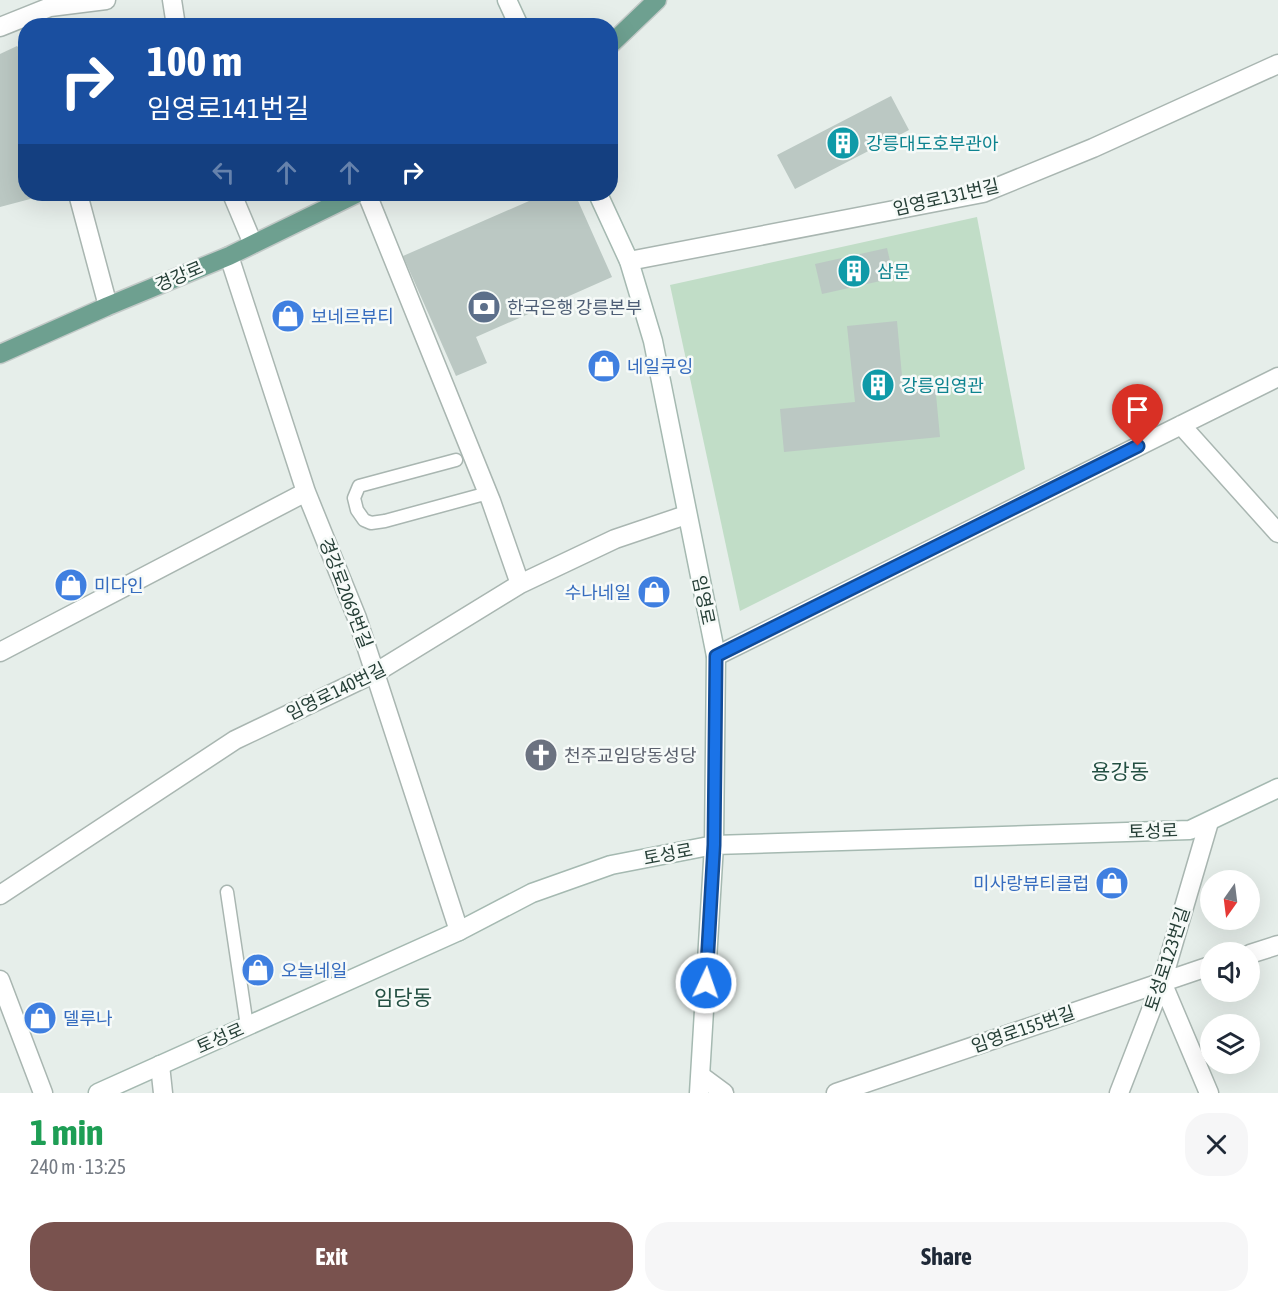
<!DOCTYPE html>
<meta charset="utf-8">
<style>
:root{--surface:#fff;--page:#f6f6f7;--text:#1f2937;--muted:#747a83;--accent:#79524e}
body{margin:0;font-family:"Asap Condensed","Noto Sans KR",sans-serif;background:var(--page);color:var(--text);height:100vh;display:flex;flex-direction:column;font-size:22px;white-space:nowrap}
*{box-sizing:border-box;margin:0}
p{font-size:20px;color:var(--muted)}
.icon{flex:none;width:33px;height:33px;fill:none;stroke:currentColor;stroke-width:2;stroke-linecap:round;stroke-linejoin:round}
.map{position:relative;height:1093px;overflow:hidden}
.drawer{display:flex;flex-direction:column;background:var(--surface);flex:1}
.drawer>*{flex:none}
.hud{position:absolute;left:18px;top:18px;width:600px;height:183px;border-radius:24px;box-shadow:0 6px 24px #0002;background:#1a4fa0;color:#fff;overflow:hidden}
.needle{width:39px;rotate:194deg}
.buttons{position:absolute;left:1200px;top:870px;display:grid;gap:12px}
.buttons a{display:grid;place-items:center;width:60px;height:60px;border-radius:50%;background:var(--surface);box-shadow:0 6px 24px #0002;font-size:30px}
.pin{position:absolute;display:grid;place-items:center;width:51px;height:51px;color:#fff;margin:-62px -26px;border-radius:50% 50% 50% 0;rotate:-45deg;box-shadow:0 0 6px #0007}
.pin .icon{rotate:45deg}
.me{position:absolute;width:66px;margin:-33px;rotate:3deg;stroke-linejoin:round;filter:drop-shadow(0 0 4px #0008)}
.turn{display:flex;align-items:center;gap:21px;height:126px;padding:0 30px;font-size:27px}
.turn .icon{width:78px;height:78px;stroke-width:2.5}
.turn b{display:block;font-size:42px;line-height:51px}
.lanes{display:flex;align-items:center;height:57px;padding:0 30px;background:#0003;justify-content:center;gap:30px;direction:ltr}
.lanes .off{opacity:.35}
.round{display:grid;place-items:center;flex:none;width:63px;height:63px;border-radius:24px;background:var(--page)}
.overview{display:flex;align-items:center;justify-content:space-between;height:102px;padding:0 30px}
h1{font-size:36px;font-weight:700;line-height:45px;color:#1e9e55}
.primary-button{display:flex;gap:12px;margin-top:auto;padding:12px 30px}
.primary-button a{flex:1;height:69px;border-radius:24px;background:var(--accent);color:#fff;font-size:24px;font-weight:700;line-height:69px;text-align:center}
.primary-button a+a{background:var(--page);color:var(--text)}
.map>svg:first-child{display:block}
</style>
<div class="map">
<svg width="1278" height="1093" viewBox="0 0 1278 1093">
<rect width="100%" height="100%" fill="#e6eeea"/>
<!-- green -->
<path fill="#c1ddc7" d="M 977,217 L 1025,469 L 740,611 L 670,285 Z"/>
<!-- building -->
<path fill="#bbc8c3" d="M 17,46 L 26,56 L 26,194 L 49,194 L 0,207 L 0,54 Z
M 891,96 L 909,130 L 795,189 L 777,155 Z
M 545,194 L 575,194 L 612,277 L 476,337 L 487,363 L 456,376 L 403,256 Z
M 887,248 L 894,278 L 822,294 L 815,264 Z
M 897,321 L 903,387 L 935,384 L 940,437 L 784,452 L 780,409 L 855,402 L 847,326 Z"/>
<g fill="none" stroke-linecap="round" stroke-linejoin="round">
<!-- lane casing -->
<g stroke="#a9b6b1" stroke-width="15">
<path id="lane" d="M 456,460 L 359,486 L 354,498 L 357,510 L 364,520 L 371,523 L 385,521 L 488,493
M 227,892 L 247,1026"/>
</g>
<!-- street casing -->
<g stroke="#a9b6b1" stroke-width="21">
<path id="street" d="M 172,0 L 176,26
M 0,27 L 50,7 L 106,0
M 78,194 L 108,306
M 232,194 L 253,244
M 367,194 L 491,501 L 520,584
M 229,256 L 306,492 L 357,618 L 459,931
M 629,261 L 983,193 L 1093,148 L 1278,64
M 1181,425 L 1278,533
M 0,652 L 306,492
M 716,656 L 1278,377
M 0,895 L 235,740 L 375,673 L 520,584 L 615,539 L 686,515
M 1250,954 L 1278,945
M 0,980 L 43,1093
M 1162,982 L 1209,1093
M 160,1065 L 163,1093
M 701,1076 L 724,1093
M 836,1093 L 1210,966
M 1119,1093 L 1162,982 L 1209,822"/>
</g>
<!-- secondary casing -->
<g stroke="#a5b9b1" stroke-width="21">
<path id="secondary" d="M 507,0 L 519,26
M 598,194 L 629,261 L 653,341 L 716,656 L 714,845 L 699,1093
M 98,1093 L 459,931 L 532,893 L 611,865 L 714,845 L 1190,830 L 1278,788"/>
</g>
<!-- primary casing -->
<g stroke="#c2c9c7" stroke-width="21">
<path id="primary" d="M 610,45 L 657,0
M 0,354 L 108,306 L 229,256 L 356,194"/>
</g>
<!-- lane -->
<use href="#lane" stroke="#fff" stroke-width="12"/>
<!-- street -->
<use href="#street" stroke="#fff" stroke-width="18"/>
<!-- secondary -->
<use href="#secondary" stroke="#fff" stroke-width="18"/>
<!-- primary -->
<use href="#primary" stroke="#6ea090" stroke-width="18"/>
</g>
<g fill="none" stroke-linecap="round" stroke-linejoin="round">
<!-- route casing -->
<g stroke="#114b97" stroke-width="15">
<path id="route" d="M 706,983 L 714,845 L 716,656 L 1138,446"/>
</g>
<!-- route -->
<use href="#route" stroke="#1a73e8" stroke-width="10"/>
</g>
<!-- icons -->
<defs>
<g id="building-disc" transform="scale(1.725)"><circle r="9.5" fill="#0f9aa8" stroke="#f6faf8"/><path d="M-4-6H4V6H1V3H-1V6H-4ZM-2.5-4.3h1.7v1.8h-1.7ZM.8-4.3h1.7v1.8H.8ZM-2.5-1h1.7V.8h-1.7ZM.8-1h1.7V.8H.8Z" fill="#fff"/></g>
<g id="bank-disc" transform="scale(1.725)"><circle r="9.5" fill="#5c6f8a" stroke="#f6faf8"/><path d="M-6-4H6V4H-6ZM0-2.3a2.3 2.3 0 1 0 0 4.6a2.3 2.3 0 1 0 0-4.6Z" fill="#fff"/></g>
<g id="shop-disc" transform="scale(1.725)"><circle r="9.5" fill="#3f7fe0" stroke="#f6faf8"/><path d="M-5-2.5h2.3a2.7 3.5 0 0 1 5.4 0H5L5.5 6h-11ZM-1.5-2.5h3a1.5 2.3 0 0 0-3 0Z" fill="#fff"/></g>
<g id="church-disc" transform="scale(1.725)"><circle r="9.5" fill="#6b7280" stroke="#f6faf8"/><path d="M-1.2-6h2.4v3.5h3.3v2.4h-3.3V6h-2.4V-.1h-3.3v-2.4h3.3Z" fill="#fff"/></g>
</defs>
<g fill-rule="evenodd">
<use href="#building-disc" x="843" y="143"/>
<use href="#building-disc" x="854" y="271"/>
<use href="#bank-disc" x="484" y="307"/>
<use href="#shop-disc" x="288" y="316"/>
<use href="#shop-disc" x="604" y="366"/>
<use href="#building-disc" x="878" y="385"/>
<use href="#shop-disc" x="71" y="585"/>
<use href="#shop-disc" x="654" y="592"/>
<use href="#church-disc" x="541" y="755"/>
<use href="#shop-disc" x="1112" y="883"/>
<use href="#shop-disc" x="258" y="970"/>
<use href="#shop-disc" x="40" y="1018"/>
</g>
<g text-anchor="middle" dominant-baseline="central" stroke-width="5" stroke-linejoin="round" paint-order="stroke">
<!-- culture labels -->
<g font-size="18" fill="#0d838f" stroke="#f6faf8" text-anchor="start">
<text x="866" y="143">강릉대도호부관아</text>
<text x="877" y="271">삼문</text>
<text x="901" y="385">강릉임영관</text>
</g>
<!-- street labels -->
<g font-size="18" fill="#263f37" stroke="#f6faf8">
<text transform="translate(946 197) rotate(-13)">임영로131번길</text>
<text transform="translate(179 276) rotate(-23)">경강로</text>
<text transform="translate(346 593) rotate(69)">경강로2069번길</text>
<text transform="translate(704 600) rotate(78)">임영로</text>
<text transform="translate(336 691) rotate(-26)">임영로140번길</text>
<text transform="translate(1153 831) rotate(-2)">토성로</text>
<text transform="translate(668 854) rotate(-11)">토성로</text>
<text transform="translate(1167 959) rotate(-72)">토성로123번길</text>
<text transform="translate(1023 1029) rotate(-19)">임영로155번길</text>
<text transform="translate(220 1038) rotate(-24)">토성로</text>
</g>
<!-- service labels -->
<g font-size="18" fill="#4e5e75" stroke="#f6faf8" text-anchor="start">
<text x="507" y="307">한국은행 강릉본부</text>
</g>
<!-- shop labels -->
<g font-size="18" fill="#366cbe" stroke="#f6faf8" text-anchor="start">
<text x="311" y="316">보네르뷰티</text>
<text x="627" y="366">네일쿠잉</text>
<text x="94" y="585">미다인</text>
<text x="631" y="592" text-anchor="end">수나네일</text>
<text x="1089" y="883" text-anchor="end">미사랑뷰티클럽</text>
<text x="281" y="970">오늘네일</text>
<text x="63" y="1018">델루나</text>
</g>
<!-- worship labels -->
<g font-size="18" fill="#5b616d" stroke="#f6faf8" text-anchor="start">
<text x="564" y="755">천주교임당동성당</text>
</g>
<!-- quarter labels -->
<g font-size="21" fill="#234f42" stroke="#f6faf8">
<text x="1120" y="771">용강동</text>
<text x="403" y="997">임당동</text>
</g>
</g>
</svg>
<div class="buttons">
<a><svg class="needle" viewBox="-14 -14 28 28"><path d="M0-13l5 13h-10z" fill="#e53935"/><path d="M0 13l5-13h-10z" fill="#747a83"/></svg></a>
<a><svg class="icon" aria-label="sound" viewBox="0 0 24 24"><path d="M4 9h4l5-4v14l-5-4H4zM17 9q2 3 0 6"/></svg></a>
<a><svg class="icon" aria-label="layers" viewBox="0 0 24 24"><path d="M12 4l9 5-9 5-9-5zM3 14l9 5 9-5"/></svg></a>
</div>
<div class="pin" style="left:1138px;top:446px;background:#d93025"><svg class="icon" aria-label="arrive" viewBox="0 0 24 24"><path d="M6 21V4h12l-3 4 3 4H6"/></svg></div>
<svg class="me" style="left:706px;top:983px" viewBox="-20 -20 40 40"><circle r="17" fill="#1a73e8" stroke="#fff" stroke-width="3"/><path d="M0-11L8 9 0 5-8 9z" fill="#fff"/></svg>
<div class="hud">
<div class="turn"><svg class="icon" aria-label="right" viewBox="0 0 24 24"><path d="M7 20v-9h11M14 6l5 5-5 5"/></svg><div><b>100 m</b>임영로141번길</div></div>
<div class="lanes"><svg class="icon off" aria-label="left" viewBox="0 0 24 24"><path d="M17 20v-9H6M10 6l-5 5 5 5"/></svg><svg class="icon off" aria-label="ahead" viewBox="0 0 24 24"><path d="M12 20V5M6 11l6-6 6 6"/></svg><svg class="icon off" aria-label="ahead" viewBox="0 0 24 24"><path d="M12 20V5M6 11l6-6 6 6"/></svg><svg class="icon" aria-label="right" viewBox="0 0 24 24"><path d="M7 20v-9h11M14 6l5 5-5 5"/></svg></div>
</div>
</div>
<section class="drawer">
<div class="overview"><div><h1>1 min</h1><p>240 m · 13:25</p></div><a class="round"><svg class="icon" aria-label="close" viewBox="0 0 24 24"><path d="M6 6l12 12M18 6L6 18"/></svg></a></div>
<div class="primary-button"><a>Exit</a><a>Share</a></div>
</section>
